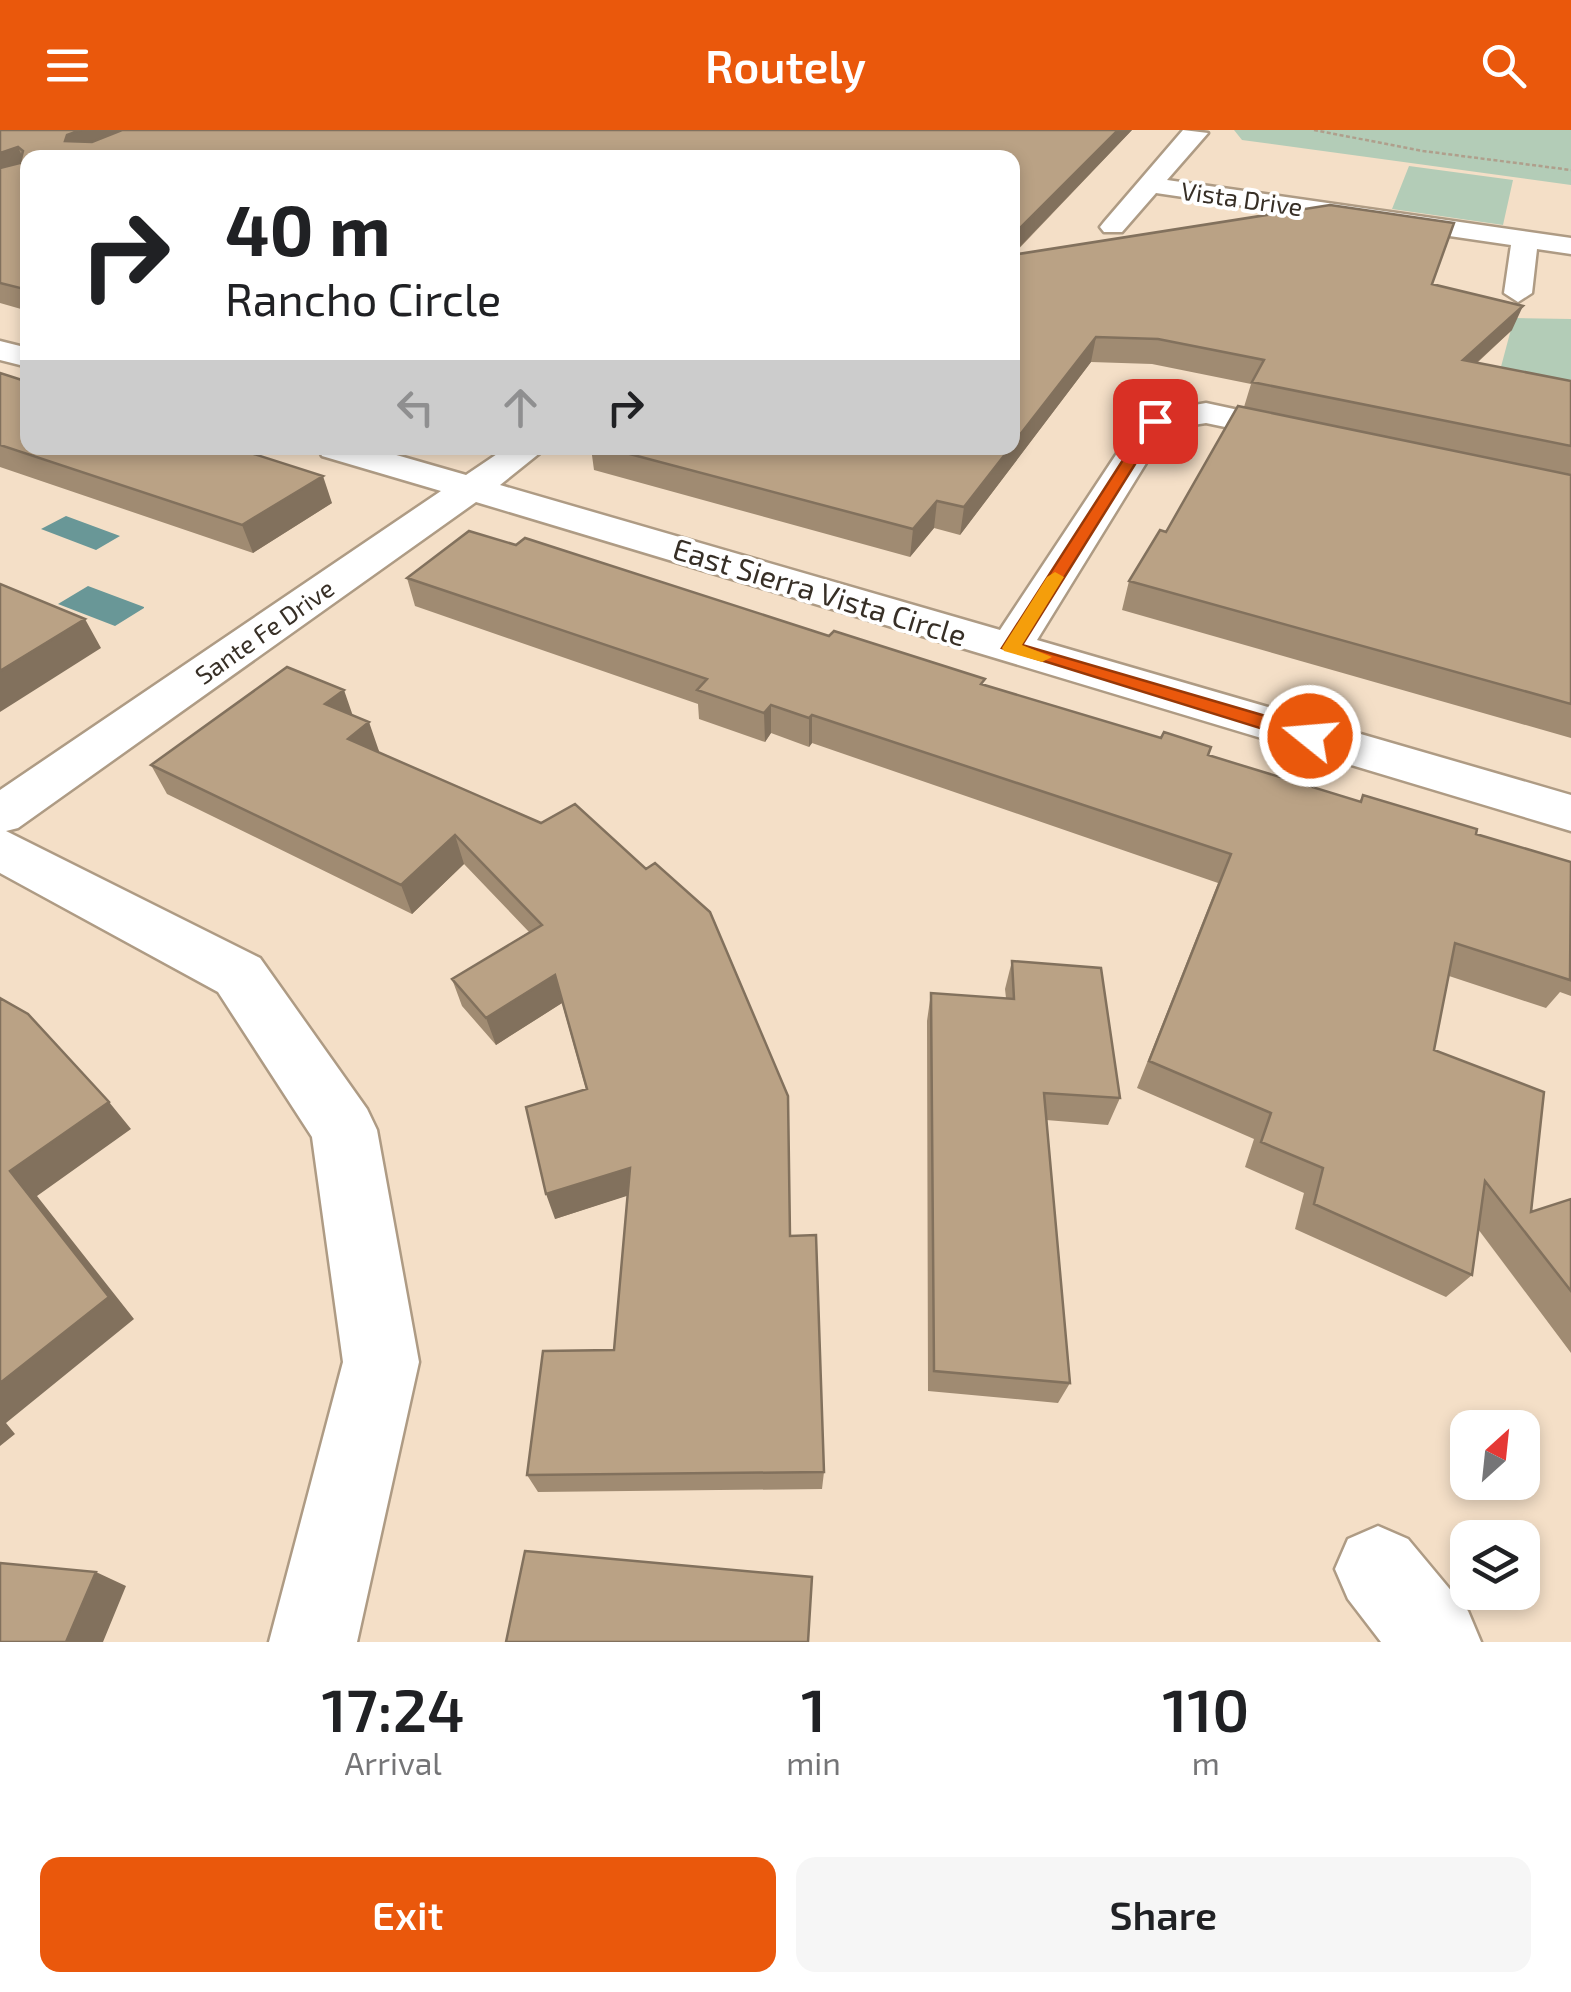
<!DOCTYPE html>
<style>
:root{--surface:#fff;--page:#f6f6f6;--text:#202124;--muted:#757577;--accent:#ea580c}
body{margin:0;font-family:"Exo 2",sans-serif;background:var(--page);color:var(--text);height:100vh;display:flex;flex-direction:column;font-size:38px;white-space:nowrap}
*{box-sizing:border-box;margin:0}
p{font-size:32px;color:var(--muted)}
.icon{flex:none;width:55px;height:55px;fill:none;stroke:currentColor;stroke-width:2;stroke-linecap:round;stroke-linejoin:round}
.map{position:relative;height:1512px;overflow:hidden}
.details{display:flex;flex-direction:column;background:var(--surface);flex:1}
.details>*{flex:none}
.banner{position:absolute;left:20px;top:20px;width:1000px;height:305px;border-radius:20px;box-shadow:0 5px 15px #0003;background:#fff;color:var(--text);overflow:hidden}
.needle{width:65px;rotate:27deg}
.controls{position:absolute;left:1450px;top:1280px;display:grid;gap:20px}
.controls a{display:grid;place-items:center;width:90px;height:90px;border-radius:20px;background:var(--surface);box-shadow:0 5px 15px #0003;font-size:50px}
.pin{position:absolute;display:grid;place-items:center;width:85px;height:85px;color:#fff;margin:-42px;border-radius:20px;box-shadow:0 5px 15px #0006}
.me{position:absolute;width:110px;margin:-55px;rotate:287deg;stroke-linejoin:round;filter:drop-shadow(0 0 8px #0008)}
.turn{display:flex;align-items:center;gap:35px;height:210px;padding:0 40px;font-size:45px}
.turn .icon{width:130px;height:130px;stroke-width:2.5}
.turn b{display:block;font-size:70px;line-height:85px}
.lanes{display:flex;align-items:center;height:95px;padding:0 40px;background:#0003;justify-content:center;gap:50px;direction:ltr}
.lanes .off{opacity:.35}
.eta{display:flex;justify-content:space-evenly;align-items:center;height:170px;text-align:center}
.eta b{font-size:60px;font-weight:600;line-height:70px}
.action{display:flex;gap:20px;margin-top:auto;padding:20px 40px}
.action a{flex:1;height:115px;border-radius:20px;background:var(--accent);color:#fff;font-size:40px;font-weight:600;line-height:115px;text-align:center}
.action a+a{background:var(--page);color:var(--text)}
header{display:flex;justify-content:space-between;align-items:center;height:130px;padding:0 40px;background:var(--accent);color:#fff;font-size:45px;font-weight:600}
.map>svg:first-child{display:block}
</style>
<header><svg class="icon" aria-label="menu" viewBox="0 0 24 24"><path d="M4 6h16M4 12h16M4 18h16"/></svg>Routely<svg class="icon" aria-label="search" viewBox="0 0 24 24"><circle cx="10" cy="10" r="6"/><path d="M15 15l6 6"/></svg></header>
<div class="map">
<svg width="1571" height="1512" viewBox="0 0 1571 1512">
<rect width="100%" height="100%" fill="#f4dfc7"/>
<!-- green -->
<path fill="#b3ccb7" d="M 1234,0 L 1571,0 L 1571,55 L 1242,10 Z
M 1409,36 L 1513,50 L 1503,95 L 1392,79 Z
M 1514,188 L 1571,189 L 1571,262 L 1498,248 Z"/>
<!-- water -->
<path fill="#699797" d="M 66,386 L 120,406 L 96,420 L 41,399 Z
M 88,456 L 144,477 L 144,478 L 115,496 L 58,474 Z"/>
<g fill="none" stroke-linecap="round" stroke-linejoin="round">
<!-- minor casing -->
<g stroke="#ae9b84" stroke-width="5">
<path id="minor" d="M 1183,0 L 1208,3 L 1167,50 L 1571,108 L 1571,124 L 1537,119 L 1532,163 L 1518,172 L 1504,163 L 1511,115 L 1156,63 L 1122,102 L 1104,102 L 1100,97 L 1104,92 Z
M 0,211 L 28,218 L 28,237 L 0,230 Z
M 1206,273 L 1318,297 L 1323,304 L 1318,311 L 1306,314 L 1206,293 L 1167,299 L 1037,510 L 1571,665 L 1571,701 L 476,372 L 18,698 L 6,701 L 260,828 L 367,979 L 377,1000 L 419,1232 L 357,1512 L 269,1512 L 343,1232 L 312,1007 L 218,862 L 0,743 L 0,660 L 441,361 L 322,326 L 318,318 L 372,318 L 466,345 L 506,318 L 546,318 L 500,355 L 1000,500 L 1143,284 Z
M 1378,1396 L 1408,1409 L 1468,1481 L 1481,1512 L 1381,1512 L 1348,1469 L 1335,1439 L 1348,1409 Z"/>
</g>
<!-- path -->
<path stroke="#af9f8c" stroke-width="2.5" stroke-dasharray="4 2.5" stroke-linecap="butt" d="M 1314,0 L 1423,21 L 1571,40"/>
<!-- minor -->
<use href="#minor" fill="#fff" fill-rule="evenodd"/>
</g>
<!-- wall -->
<path fill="#a08b72" d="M 0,0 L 1132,0 L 1013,125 L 1432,154 L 1512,200 L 1477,233 L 1571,251 L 1571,608 L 1122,480 L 1129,451 L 1166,402 L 1244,277 L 1251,254 L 1152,234 L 1091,232 L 960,405 L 934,398 L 910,427 L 594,340 L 591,318 L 607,318 L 1012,28 L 28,28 L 28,181 L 0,173 Z
M 0,243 L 332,373 L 253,423 L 0,337 Z
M 407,448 L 829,506 L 1359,672 L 1363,665 L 1476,704 L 1571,732 L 1571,866 L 1560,862 L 1546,878 L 1449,846 L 1434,920 L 1531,1082 L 1571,1069 L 1571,1223 L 1478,1099 L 1472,1145 L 1446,1167 L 1295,1099 L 1304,1063 L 1245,1037 L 1254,1009 L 1137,958 L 1218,753 L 812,613 L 809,617 L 771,603 L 765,612 L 699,589 L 698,574 L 415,476 Z
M 353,586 L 379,621 L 378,622 L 541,693 L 790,1106 L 824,1342 L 822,1359 L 538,1362 L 527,1345 L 614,1220 L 628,1065 L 555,1089 L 586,959 L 562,873 L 496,915 L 462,876 L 452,849 L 529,802 L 464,734 L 412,784 L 167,664 L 151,635 Z
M 1012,831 L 1120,968 L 1108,995 L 1046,990 L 1070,1253 L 1058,1273 L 928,1261 L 927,891 L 931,863 L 1006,868 L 1005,859 Z"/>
<!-- shaded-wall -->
<path fill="#82715d" d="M 81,0 L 144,0 L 75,24 L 65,11 L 67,5 Z
M 1118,0 L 1132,0 L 1012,125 L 1012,106 Z
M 18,17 L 27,37 L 0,46 L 0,23 Z
M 1523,176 L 1512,200 L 1452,255 L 1463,230 Z
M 1096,207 L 1091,232 L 960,405 L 964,377 L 1010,318 L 1012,318 L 1012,315 Z
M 323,346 L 332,373 L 253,423 L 242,395 Z
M 937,371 L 934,398 L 910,427 L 913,399 Z
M 85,489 L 101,518 L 0,582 L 0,541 Z
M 344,560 L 354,589 L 325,574 Z
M 771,575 L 771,603 L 765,612 L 764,583 Z
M 812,585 L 812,613 L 809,617 L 809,588 Z
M 369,592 L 379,621 L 359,638 L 348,609 Z
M 455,705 L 464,734 L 412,784 L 401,755 Z
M 555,845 L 562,873 L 496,915 L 486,888 Z
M 109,972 L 131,999 L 37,1066 L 134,1189 L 6,1293 L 15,1304 L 0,1316 L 0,1253 L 10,1041 Z
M 630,1038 L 636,1063 L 555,1089 L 546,1064 Z
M 96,1442 L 126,1456 L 103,1512 L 66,1512 Z"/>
<!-- building -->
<path fill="#baa285" stroke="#82715d" stroke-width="2.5" d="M 0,0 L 81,0 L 67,5 L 65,11 L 92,12 L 122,0 L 1118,0 L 1012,106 L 1012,28 L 28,28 L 28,160 L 0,153 L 0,38 L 20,33 L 23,21 L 18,17 L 0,23 Z
M 1330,75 L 1454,93 L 1432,154 L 1523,176 L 1463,230 L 1571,251 L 1571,316 L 1252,252 L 1264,230 L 1158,209 L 1096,207 L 1012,315 L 1012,125 Z
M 0,243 L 28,252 L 28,318 L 235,318 L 323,346 L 242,395 L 0,315 Z
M 1238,276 L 1571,345 L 1571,574 L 1129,451 L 1160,400 L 1166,402 Z
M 607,318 L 1010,318 L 964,377 L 937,371 L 913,399 Z
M 469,401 L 516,415 L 525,408 L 829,506 L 834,501 L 985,549 L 981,554 L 1161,608 L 1164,602 L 1211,617 L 1208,625 L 1361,672 L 1363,665 L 1477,699 L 1476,704 L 1571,732 L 1570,850 L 1455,813 L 1434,920 L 1544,962 L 1531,1082 L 1571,1069 L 1571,1161 L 1485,1051 L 1472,1145 L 1314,1074 L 1323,1038 L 1261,1012 L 1271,983 L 1149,931 L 1231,724 L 812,585 L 809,588 L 771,575 L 764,583 L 697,560 L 707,549 L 407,448 Z
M 0,454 L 85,489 L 0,541 Z
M 287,537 L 344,560 L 325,574 L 369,592 L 348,609 L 541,693 L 575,674 L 646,739 L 655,733 L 710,782 L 788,966 L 790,1106 L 816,1105 L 824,1342 L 527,1345 L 543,1221 L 614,1220 L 630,1038 L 546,1064 L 526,977 L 587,959 L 555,845 L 486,888 L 452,849 L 542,795 L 455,705 L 401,755 L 151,635 Z
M 1012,831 L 1101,838 L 1120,968 L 1044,963 L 1070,1253 L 934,1241 L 931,863 L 1014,869 Z
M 0,868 L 28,884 L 109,972 L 10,1041 L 109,1167 L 0,1253 Z
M 525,1421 L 812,1447 L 808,1512 L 506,1512 Z
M 0,1433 L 96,1442 L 66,1512 L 0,1512 Z"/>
<!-- route -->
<path fill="#ea580c" stroke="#983908" stroke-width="2.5" d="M 1150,288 L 1162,291 L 1022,515 L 1317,601 L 1317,611 L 1302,611 L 1002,518 Z"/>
<!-- slow -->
<path fill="#f59e0b" d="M 1055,442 L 1064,447 L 1022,515 L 1052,527 L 1042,532 L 1004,521 L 1002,518 L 1047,447 Z"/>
<g text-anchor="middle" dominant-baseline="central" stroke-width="8" stroke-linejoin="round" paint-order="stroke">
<!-- far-street labels -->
<g font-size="25" fill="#372f26" stroke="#fff">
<text transform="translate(1242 68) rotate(8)">Vista Drive</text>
<text transform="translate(264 501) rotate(-35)">Sante Fe Drive</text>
</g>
<!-- street labels -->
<g font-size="30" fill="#372f26" stroke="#fff">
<text transform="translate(820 461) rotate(17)">East Sierra Vista Circle</text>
</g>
</g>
</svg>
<div class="controls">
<a><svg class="needle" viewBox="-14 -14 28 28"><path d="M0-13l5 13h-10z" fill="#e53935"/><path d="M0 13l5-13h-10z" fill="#757577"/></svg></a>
<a><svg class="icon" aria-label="layers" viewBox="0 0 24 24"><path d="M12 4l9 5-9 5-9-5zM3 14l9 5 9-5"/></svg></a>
</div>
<div class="pin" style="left:1155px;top:291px;background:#d93025"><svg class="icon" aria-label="arrive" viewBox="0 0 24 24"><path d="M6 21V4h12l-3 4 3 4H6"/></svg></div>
<svg class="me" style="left:1310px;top:606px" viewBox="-20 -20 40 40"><circle r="17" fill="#ea580c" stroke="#fff" stroke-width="3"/><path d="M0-11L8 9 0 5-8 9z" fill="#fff"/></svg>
<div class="banner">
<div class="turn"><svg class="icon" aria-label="right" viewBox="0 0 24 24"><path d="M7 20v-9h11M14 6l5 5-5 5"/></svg><div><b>40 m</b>Rancho Circle</div></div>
<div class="lanes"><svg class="icon off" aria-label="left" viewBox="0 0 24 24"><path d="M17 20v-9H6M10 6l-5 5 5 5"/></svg><svg class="icon off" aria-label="ahead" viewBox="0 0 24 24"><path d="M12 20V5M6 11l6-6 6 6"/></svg><svg class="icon" aria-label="right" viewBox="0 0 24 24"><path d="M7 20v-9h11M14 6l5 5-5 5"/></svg></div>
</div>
</div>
<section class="details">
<div class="eta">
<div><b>17:24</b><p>Arrival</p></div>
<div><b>1</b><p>min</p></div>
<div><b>110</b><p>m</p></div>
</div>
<div class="action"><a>Exit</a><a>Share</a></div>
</section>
